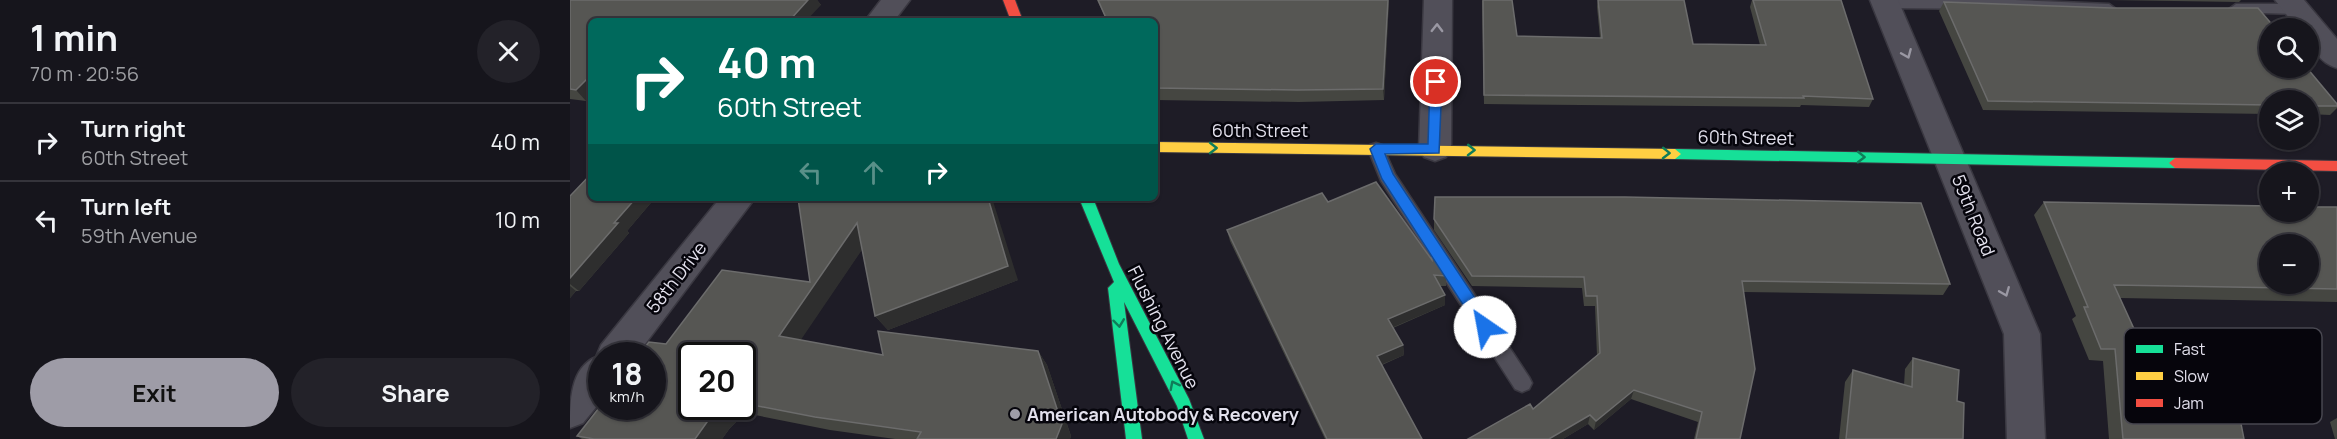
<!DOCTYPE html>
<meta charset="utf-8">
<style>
:root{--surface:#16151c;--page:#232229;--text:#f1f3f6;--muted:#9e9fa3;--line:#35343b;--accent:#9e9ca7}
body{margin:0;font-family:Manrope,sans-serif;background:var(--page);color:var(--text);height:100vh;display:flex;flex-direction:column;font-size:22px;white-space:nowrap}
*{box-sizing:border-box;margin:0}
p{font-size:20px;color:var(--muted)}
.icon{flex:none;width:33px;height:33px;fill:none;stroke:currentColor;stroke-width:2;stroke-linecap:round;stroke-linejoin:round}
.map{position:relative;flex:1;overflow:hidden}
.drawer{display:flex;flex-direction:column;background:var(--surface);width:570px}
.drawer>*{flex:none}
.guide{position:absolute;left:18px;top:18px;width:570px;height:183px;border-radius:9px;box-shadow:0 2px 4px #0004,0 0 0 2px var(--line);background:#00695c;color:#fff;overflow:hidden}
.buttons{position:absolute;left:1689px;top:18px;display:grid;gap:12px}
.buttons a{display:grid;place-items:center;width:60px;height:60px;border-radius:50%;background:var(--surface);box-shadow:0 2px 4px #0004,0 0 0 2px var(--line);font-size:30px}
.speed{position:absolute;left:18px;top:342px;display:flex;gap:12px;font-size:30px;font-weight:700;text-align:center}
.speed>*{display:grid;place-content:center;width:78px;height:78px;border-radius:50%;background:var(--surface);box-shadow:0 2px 4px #0004,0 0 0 2px var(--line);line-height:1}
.speed small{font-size:15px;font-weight:400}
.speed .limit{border:3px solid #111;border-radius:9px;background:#fff;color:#111}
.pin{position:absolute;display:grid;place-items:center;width:51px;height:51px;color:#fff;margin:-26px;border:3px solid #fff;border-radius:50%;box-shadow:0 2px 6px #0007}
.me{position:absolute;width:66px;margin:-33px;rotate:327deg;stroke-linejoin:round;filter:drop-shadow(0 0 4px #0008)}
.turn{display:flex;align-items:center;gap:21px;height:126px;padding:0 30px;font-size:27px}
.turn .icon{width:78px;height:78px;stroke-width:2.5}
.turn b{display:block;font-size:42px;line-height:51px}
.lanes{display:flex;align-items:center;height:57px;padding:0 30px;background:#0003;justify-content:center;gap:30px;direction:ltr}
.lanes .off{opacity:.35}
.round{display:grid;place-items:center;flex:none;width:63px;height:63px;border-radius:32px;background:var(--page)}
.headline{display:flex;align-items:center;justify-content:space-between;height:102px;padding:0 30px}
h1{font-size:36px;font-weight:700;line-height:45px}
.primary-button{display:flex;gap:12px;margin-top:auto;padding:12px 30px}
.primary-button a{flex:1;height:69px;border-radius:36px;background:var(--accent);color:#111;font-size:24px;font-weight:700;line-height:69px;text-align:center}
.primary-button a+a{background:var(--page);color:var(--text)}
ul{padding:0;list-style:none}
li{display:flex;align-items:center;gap:18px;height:78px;padding:0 30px;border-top:2px solid var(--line)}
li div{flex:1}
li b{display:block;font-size:22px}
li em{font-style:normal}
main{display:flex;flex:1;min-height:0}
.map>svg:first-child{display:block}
</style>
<main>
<section class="drawer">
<div class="headline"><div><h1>1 min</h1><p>70 m · 20:56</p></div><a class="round"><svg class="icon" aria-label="close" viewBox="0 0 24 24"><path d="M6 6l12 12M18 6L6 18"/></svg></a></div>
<ul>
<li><svg class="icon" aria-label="right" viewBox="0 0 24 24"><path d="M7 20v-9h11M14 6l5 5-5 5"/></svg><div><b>Turn right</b><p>60th Street</p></div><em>40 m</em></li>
<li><svg class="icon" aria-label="left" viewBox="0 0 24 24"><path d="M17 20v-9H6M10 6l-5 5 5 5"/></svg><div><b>Turn left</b><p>59th Avenue</p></div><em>10 m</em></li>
</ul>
<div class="primary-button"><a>Exit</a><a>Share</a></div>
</section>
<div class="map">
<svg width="1767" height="439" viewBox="0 0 1767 439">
<rect width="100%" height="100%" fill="#1e1c26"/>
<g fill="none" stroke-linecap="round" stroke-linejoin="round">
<!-- lane casing -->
<g stroke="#3a3841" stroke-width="3">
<path id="lane" d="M 1310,0 L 1445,0 L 1539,4 L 1546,9 L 1539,14 L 1427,9 L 1315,8 L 1310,6 L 1308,3 Z
M 1666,4 L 1727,4 L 1734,9 L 1727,14 L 1661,12 L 1659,9 Z
M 806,143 L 812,145 L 825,174 L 959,377 L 962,383 L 959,389 L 952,392 L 945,389 L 811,181 L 798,149 L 800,145 Z"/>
</g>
<!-- street casing -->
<g stroke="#3a3841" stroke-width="3">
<path id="street" d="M 311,0 L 340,0 L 324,21 L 295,21 Z
M 854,0 L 882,0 L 881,149 L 876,157 L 865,161 L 854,157 L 849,149 Z
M 1300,0 L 1328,0 L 1470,334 L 1475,439 L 1437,439 L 1434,334 Z
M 1705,0 L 1734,0 L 1767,39 L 1767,68 C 1750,63 1738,46 1738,28 L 1727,28 Z
M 150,198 L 185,198 L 66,356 L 32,356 L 32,400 L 13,423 L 0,428 C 0,402 0,368 26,357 L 31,345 Z"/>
</g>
<!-- fast casing -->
<g stroke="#3a3841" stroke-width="2">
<path id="fast" d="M 1105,149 L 1605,158 L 1611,163 L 1605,168 L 1105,159 L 1099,154 Z
M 509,198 L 523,198 L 549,264 L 619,399 L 634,439 L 618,439 L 607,406 L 554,302 L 572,439 L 556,439 L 538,288 L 544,282 Z"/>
</g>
<!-- slow casing -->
<g stroke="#3a3841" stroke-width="2">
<path id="slow" d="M 585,142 L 1105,149 L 1111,154 L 1105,159 L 585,152 Z"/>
</g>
<!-- jam casing -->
<g stroke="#3a3841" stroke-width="2">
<path id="jam" d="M 433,0 L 445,0 L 453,21 L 441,21 Z
M 1605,158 L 1767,161 L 1767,171 L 1605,168 L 1599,163 Z"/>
</g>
<!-- lane -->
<use href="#lane" fill="#514f59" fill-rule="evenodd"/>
<!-- street -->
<use href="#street" fill="#514f59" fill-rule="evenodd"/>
<!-- fast -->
<use href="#fast" fill="#16e098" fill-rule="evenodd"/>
<!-- slow -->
<use href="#slow" fill="#ffcf43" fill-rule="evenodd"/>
<!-- jam -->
<use href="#jam" fill="#f24e42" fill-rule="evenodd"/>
</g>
<!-- wall -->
<path fill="#454641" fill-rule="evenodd" d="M 0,0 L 247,0 L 251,5 L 21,21 L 21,96 L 16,101 L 0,99 Z
M 527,0 L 819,0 L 814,100 L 729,102 L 585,100 L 585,21 L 537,21 Z
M 912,0 L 947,36 L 1030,38 L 1027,7 L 1028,0 L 1114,0 L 1123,44 L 1190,45 L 1180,7 L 1182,0 L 1271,0 L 1303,99 L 1299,107 L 1231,105 L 1230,107 L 914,104 Z
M 1538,0 L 1671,0 L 1669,2 Z
M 1374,2 L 1767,104 L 1767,108 L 1760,115 L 1738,114 L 1738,100 L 1700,100 L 1700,114 L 1413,110 L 1369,11 Z
M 0,196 L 21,198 L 85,198 L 57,231 L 59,233 L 9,291 L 6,291 L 0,298 Z
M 228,198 L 448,280 L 318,330 L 305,316 L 292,249 L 230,340 L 313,355 L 468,351 L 477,365 L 501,436 L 500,439 L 325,439 L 260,430 L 175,413 L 160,428 L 152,439 L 12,439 L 7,436 L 96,344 L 240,282 ZM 172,356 L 172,406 L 122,406 Z
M 758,202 L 862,260 L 876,276 L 876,286 L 870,286 L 875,305 L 823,328 L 833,345 L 834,355 L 812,365 L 852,439 L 755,439 L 660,241 L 657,230 Z
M 1474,202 L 1767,207 L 1767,302 L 1550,298 L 1581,366 L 1674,439 L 1539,439 L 1533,361 L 1519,360 L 1502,319 L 1506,316 L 1464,215 Z
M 864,219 L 1380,284 L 1373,295 L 1174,292 L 1170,439 L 1124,439 L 1128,422 L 1061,399 L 1024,430 L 1018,424 L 993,439 L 898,439 L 963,409 L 1027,356 L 1025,306 L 1014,306 L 1012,288 L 902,286 L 864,230 Z
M 1343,358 L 1387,401 L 1393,439 L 1269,439 L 1275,382 L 1283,370 L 1334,385 L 1335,369 Z
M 1767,418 L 1767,439 L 1765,439 L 1760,422 Z"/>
<!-- shaded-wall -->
<path fill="#2e2e2e" d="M 238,0 L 247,0 L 251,5 L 236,21 L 219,21 Z
M 818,0 L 819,0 L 814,100 L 813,89 Z
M 21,75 L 21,96 L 16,101 L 6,90 Z
M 66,198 L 85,198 L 57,231 L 59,233 L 9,291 L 0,284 L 0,278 L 44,223 Z
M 418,198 L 422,198 L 448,280 L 318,330 L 305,316 Z
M 287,223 L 300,238 L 224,350 L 209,336 Z
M 0,286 L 6,291 L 0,298 Z
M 875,295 L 875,305 L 819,329 L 818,319 Z
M 833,345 L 834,355 L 808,366 L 807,356 Z
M 468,351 L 477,365 L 501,436 L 500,439 L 486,439 Z
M 1064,390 L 1061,399 L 1024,430 L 1026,421 Z
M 151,406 L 166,406 L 175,413 L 160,428 L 152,439 L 125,439 L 142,415 Z
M 1020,415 L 1018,424 L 993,439 L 979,439 Z"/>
<!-- building -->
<path fill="#565653" stroke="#6c6c6c" stroke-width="1.5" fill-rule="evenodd" d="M 0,0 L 238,0 L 219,21 L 21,21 L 21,75 L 6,90 L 0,89 Z
M 528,0 L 818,0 L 813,89 L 727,90 L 585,88 L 585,21 L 548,21 L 548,18 L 536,18 Z
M 913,0 L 942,0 L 947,36 L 1032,38 L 1028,0 L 1114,0 L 1123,44 L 1196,45 L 1183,0 L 1271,0 L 1303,99 L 1233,96 L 1234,98 L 914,95 Z
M 1374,2 L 1542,8 L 1688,8 L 1705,28 L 1700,28 L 1700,68 L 1737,68 L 1767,104 L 1767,106 L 1738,106 L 1738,100 L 1700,100 L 1700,105 L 1418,101 Z
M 21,174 L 21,198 L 66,198 L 44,223 L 48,223 L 0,278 L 0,196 Z
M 806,182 L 862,260 L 862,254 L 876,276 L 864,275 L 875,295 L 818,319 L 833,345 L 807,356 L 852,439 L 757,439 L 657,230 L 752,193 L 758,202 Z
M 865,197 L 1055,197 L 1351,203 L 1380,284 L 1172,281 L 1185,369 L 1170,439 L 1126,439 L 1132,412 L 1064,390 L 1026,421 L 1020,415 L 979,439 L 898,439 L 960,404 L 963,409 L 1030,353 L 1027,296 L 1016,296 L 1014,277 L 902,276 L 864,219 Z
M 228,198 L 418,198 L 438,266 L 305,316 L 287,223 L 209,336 L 313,355 L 308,331 L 468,351 L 492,424 L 486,439 L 347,439 L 351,432 L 245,417 L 172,403 L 172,356 L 122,356 L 122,406 L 151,406 L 142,415 L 125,439 L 24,439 L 7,436 L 32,404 L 32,406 L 82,406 L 82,356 L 68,356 L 79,342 L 96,344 L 152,270 L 240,282 Z
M 1474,202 L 1700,206 L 1700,212 L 1738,212 L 1738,207 L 1767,207 L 1767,289 L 1544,285 L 1581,366 L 1664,388 L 1674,439 L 1553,439 L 1545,349 L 1531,349 L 1514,307 L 1518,307 ZM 1700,244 L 1738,244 L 1738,284 L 1700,284 Z
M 1343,358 L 1389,370 L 1387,401 L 1394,403 L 1393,439 L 1276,439 L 1283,370 L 1342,387 Z"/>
<!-- one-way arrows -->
<defs><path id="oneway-chevron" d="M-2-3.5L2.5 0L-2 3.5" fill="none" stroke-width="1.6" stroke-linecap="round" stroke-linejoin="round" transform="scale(1.5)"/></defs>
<g stroke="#9a98a3">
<use href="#oneway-chevron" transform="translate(867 28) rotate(-89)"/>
<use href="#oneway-chevron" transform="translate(1337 54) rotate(67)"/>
<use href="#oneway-chevron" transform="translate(1435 292) rotate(68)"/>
</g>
<g stroke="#0f7d59">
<use href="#oneway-chevron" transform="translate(643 148)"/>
<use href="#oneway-chevron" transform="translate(901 150) rotate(1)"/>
<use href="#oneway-chevron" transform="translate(1096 153) rotate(1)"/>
<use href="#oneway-chevron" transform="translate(1291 157) rotate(1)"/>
<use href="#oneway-chevron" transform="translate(549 323) rotate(83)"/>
<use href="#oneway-chevron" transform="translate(604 385) rotate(-117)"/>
</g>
<!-- route -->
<path fill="#1a73e8" stroke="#114b97" stroke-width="1.5" d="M 866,77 L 872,82 L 869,153 L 815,154 L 823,174 L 921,322 L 923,327 L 921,331 L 915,333 L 910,331 L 812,179 L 800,149 L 806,144 L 858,144 L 860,82 Z"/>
<!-- markers -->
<circle fill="#9e9ca7" stroke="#06050c" stroke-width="2" cx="445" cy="414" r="6"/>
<g text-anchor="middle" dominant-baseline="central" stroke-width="5" stroke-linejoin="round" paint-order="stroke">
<!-- street labels -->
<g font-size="18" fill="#e3e1ed" stroke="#06050c">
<text x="690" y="130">60th Street</text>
<text transform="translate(1176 137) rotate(1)">60th Street</text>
<text transform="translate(1404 215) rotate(68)">59th Road</text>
<text transform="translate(106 277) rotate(-52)">58th Drive</text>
<text transform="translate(594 327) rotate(63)">Flushing Avenue</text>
</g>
<!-- poi labels -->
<g font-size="18" font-weight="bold" fill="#e3e1ed" stroke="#06050c" text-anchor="start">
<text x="457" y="414">American Autobody &amp; Recovery</text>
</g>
</g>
<!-- legend -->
<rect x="1554" y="328" width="198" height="96" rx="9" fill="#06050c" stroke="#484750" stroke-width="1.5"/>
<rect x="1566" y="345" width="27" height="8" fill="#16e098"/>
<rect x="1566" y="372" width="27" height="8" fill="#ffcf43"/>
<rect x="1566" y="399" width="27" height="8" fill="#f24e42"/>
<g font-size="16" fill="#e3e1ed">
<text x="1604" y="355">Fast</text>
<text x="1604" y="382">Slow</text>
<text x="1604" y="409">Jam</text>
</g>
</svg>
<div class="buttons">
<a><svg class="icon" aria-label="search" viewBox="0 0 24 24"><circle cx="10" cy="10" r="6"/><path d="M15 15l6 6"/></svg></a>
<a><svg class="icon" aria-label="layers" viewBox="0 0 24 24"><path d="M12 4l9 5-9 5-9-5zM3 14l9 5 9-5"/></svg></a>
<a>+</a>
<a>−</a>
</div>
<div class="speed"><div>18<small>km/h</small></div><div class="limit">20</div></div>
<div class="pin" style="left:866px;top:82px;background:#d93025"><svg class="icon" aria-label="arrive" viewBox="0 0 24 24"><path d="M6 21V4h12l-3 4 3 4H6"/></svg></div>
<svg class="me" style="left:915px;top:327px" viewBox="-20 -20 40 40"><circle r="19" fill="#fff"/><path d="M0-13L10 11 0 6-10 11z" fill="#1a73e8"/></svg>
<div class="guide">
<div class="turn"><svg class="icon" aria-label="right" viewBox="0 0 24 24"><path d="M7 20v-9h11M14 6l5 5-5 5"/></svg><div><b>40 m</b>60th Street</div></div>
<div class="lanes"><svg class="icon off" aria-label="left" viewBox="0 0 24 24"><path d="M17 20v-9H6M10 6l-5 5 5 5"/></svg><svg class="icon off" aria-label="ahead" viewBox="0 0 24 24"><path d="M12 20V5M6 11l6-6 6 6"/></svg><svg class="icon" aria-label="right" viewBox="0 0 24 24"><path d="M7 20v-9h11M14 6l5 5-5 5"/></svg></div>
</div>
</div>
</main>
